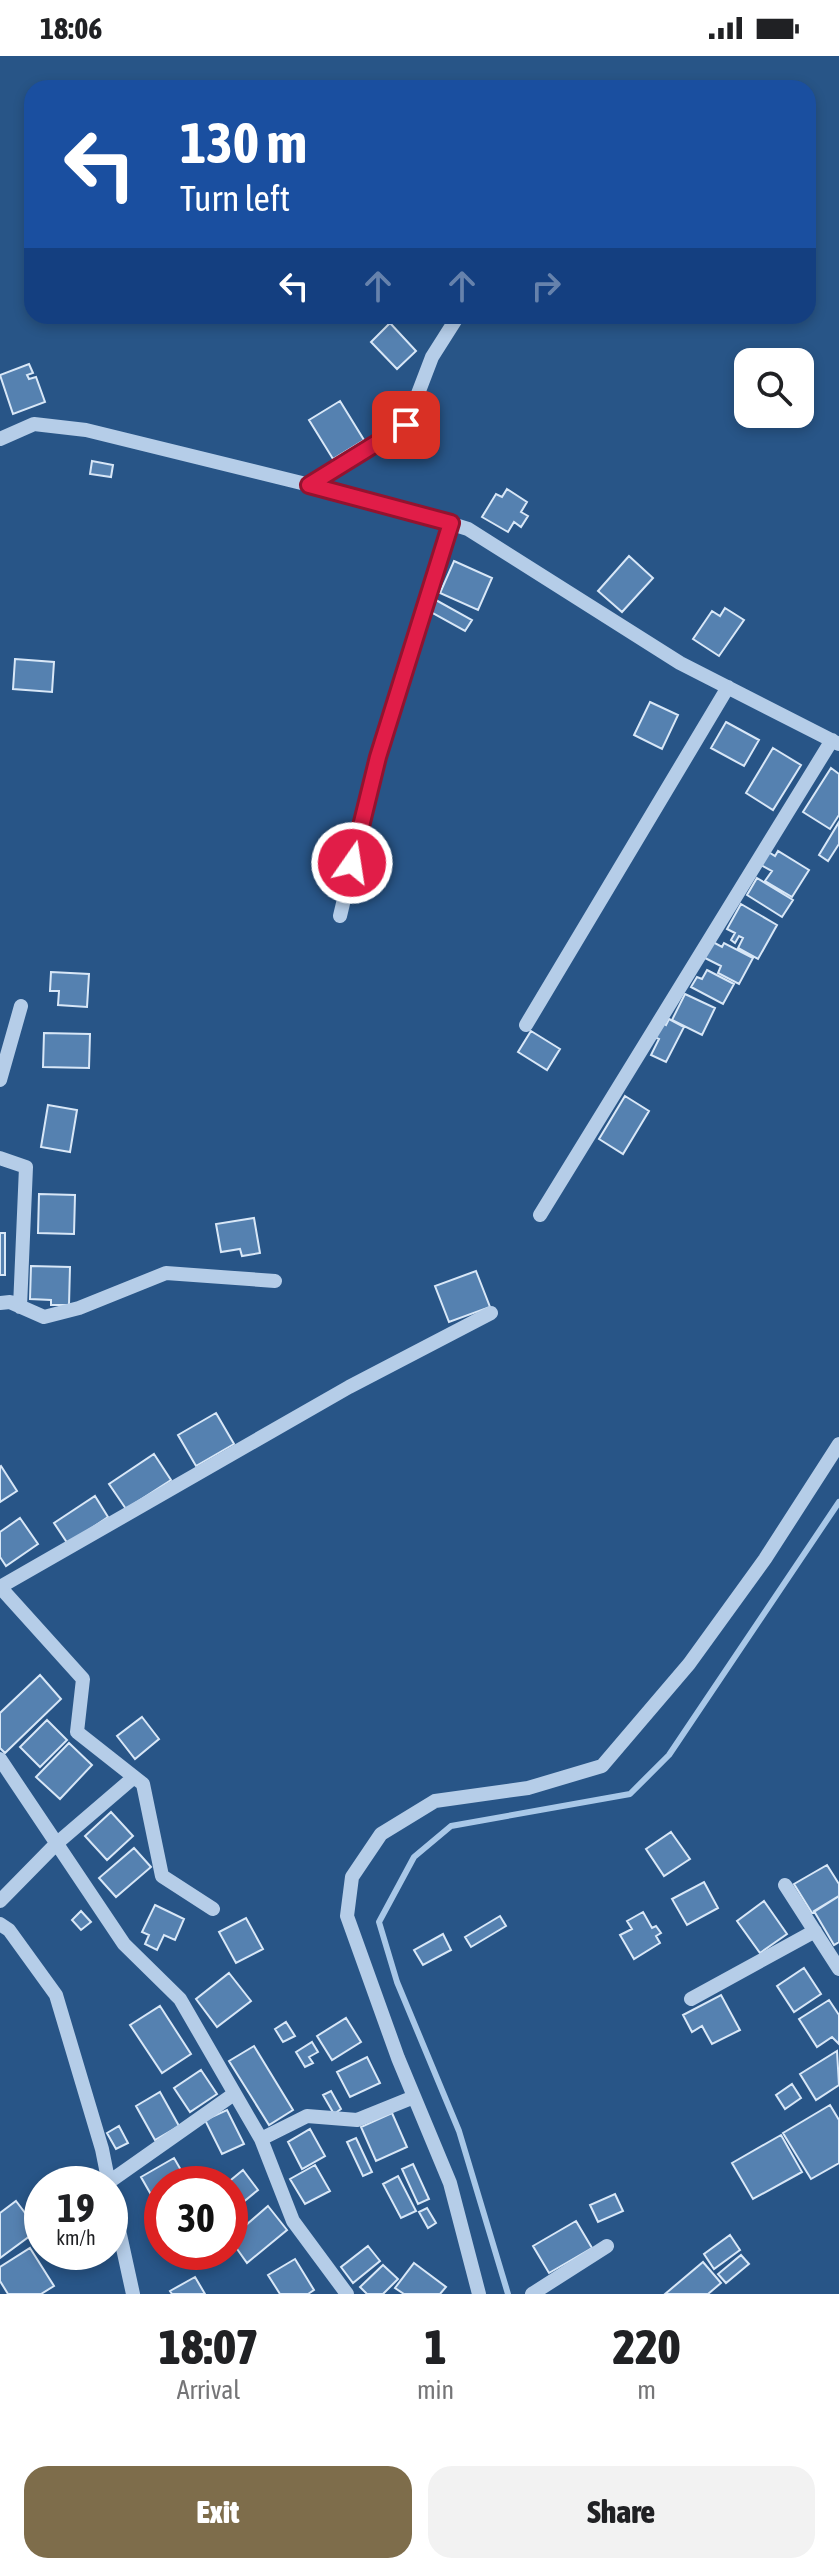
<!DOCTYPE html>
<style>
:root{--surface:#fff;--page:#f2f2f2;--text:#202124;--muted:#757577;--accent:#7e6d4b}
body{margin:0;font-family:"Asap Condensed",sans-serif;background:var(--page);color:var(--text);height:100vh;display:flex;flex-direction:column;font-size:30px;white-space:nowrap}
*{box-sizing:border-box;margin:0}
p{font-size:26px;color:var(--muted)}
.icon{flex:none;width:44px;height:44px;fill:none;stroke:currentColor;stroke-width:2;stroke-linecap:round;stroke-linejoin:round}
.map{position:relative;height:2238px;overflow:hidden}
.drawer{display:flex;flex-direction:column;background:var(--surface);flex:1}
.drawer>*{flex:none}
.top-card{position:absolute;left:24px;top:24px;width:792px;height:244px;border-radius:24px;box-shadow:0 4px 12px #0003;background:#1a4fa0;color:#fff;overflow:hidden}
.fabs{position:absolute;left:734px;top:292px;display:grid;gap:16px}
.fabs a{display:grid;place-items:center;width:80px;height:80px;border-radius:16px;background:var(--surface);box-shadow:0 4px 12px #0003;font-size:40px}
.speed{position:absolute;left:24px;top:2110px;display:flex;gap:16px;font-size:40px;font-weight:700;text-align:center}
.speed>*{display:grid;place-content:center;width:104px;height:104px;border-radius:50%;background:var(--surface);box-shadow:0 4px 12px #0003;line-height:1}
.speed small{font-size:20px;font-weight:400}
.speed .limit{border:12px solid #d22;background:#fff;color:#111}
.pin{position:absolute;display:grid;place-items:center;width:68px;height:68px;color:#fff;margin:-34px;border-radius:16px;box-shadow:0 4px 12px #0006}
.me{position:absolute;width:88px;margin:-44px;rotate:13deg;stroke-linejoin:round;filter:drop-shadow(0 0 6px #0008)}
.turn{display:flex;align-items:center;gap:28px;height:168px;padding:0 24px;font-size:36px}
.turn .icon{width:104px;height:104px;stroke-width:2.5}
.turn b{display:block;font-size:56px;line-height:68px}
.lanes{display:flex;align-items:center;height:76px;padding:0 24px;background:#0003;justify-content:center;gap:40px;direction:ltr}
.lanes .off{opacity:.35}
.eta{display:flex;justify-content:space-evenly;align-items:center;height:136px;text-align:center}
.eta b{font-size:48px;font-weight:800;line-height:56px}
.primary-button{display:flex;gap:16px;margin-top:auto;padding:16px 24px}
.primary-button a{flex:1;height:92px;border-radius:24px;background:var(--accent);color:#fff;font-size:32px;font-weight:800;line-height:92px;text-align:center}
.primary-button a+a{background:var(--page);color:var(--text)}
.status{display:flex;justify-content:space-between;align-items:center;height:56px;padding:0 40px;background:var(--surface);direction:ltr}
.status svg{height:22px;fill:currentColor}
.map>svg:first-child{display:block}
</style>
<div class="status"><b>18:06</b><svg viewBox="0 0 49 12"><path d="M0 12V9h3v3zM5 12V6h3v6zM10 12V3h3v9zM15 12V0h3v12zM26 1h20v11H26zM47 4h2v5h-2z"/></svg></div>
<div class="map">
<svg width="839" height="2238" viewBox="0 0 839 2238">
<rect width="100%" height="100%" fill="#285587"/>
<g fill="none" stroke-linecap="round" stroke-linejoin="round">
<!-- stream -->
<path stroke="#a9c8e8" stroke-width="6" d="M 508,2238 L 459,2075 L 397,1926 L 379,1866 L 414,1801 L 451,1770 L 630,1738 L 669,1699 L 839,1446"/>
</g>
<!-- building -->
<path fill="#5581b0" stroke="#d8e7f7" stroke-width="2" d="M 390,267 L 416,295 L 397,313 L 371,286 Z
M 29,308 L 33,317 L 27,319 L 29,323 L 36,321 L 45,346 L 13,358 L 0,319 Z
M 340,345 L 364,384 L 333,403 L 309,364 Z
M 92,405 L 113,409 L 111,421 L 90,418 Z
M 507,433 L 527,446 L 521,456 L 528,460 L 521,471 L 514,466 L 508,476 L 482,461 L 496,438 L 502,441 Z
M 629,500 L 653,522 L 622,556 L 598,535 Z
M 454,505 L 492,522 L 478,554 L 440,537 Z
M 434,543 L 472,564 L 465,575 L 427,554 Z
M 725,552 L 744,564 L 719,600 L 693,583 L 712,555 L 720,560 Z
M 15,603 L 54,606 L 52,636 L 13,633 Z
M 650,646 L 678,659 L 662,693 L 634,679 Z
M 726,666 L 759,684 L 744,710 L 711,692 Z
M 773,692 L 801,709 L 773,754 L 746,737 Z
M 831,712 L 839,718 L 839,759 L 830,773 L 803,756 Z
M 839,766 L 839,788 L 828,805 L 819,799 Z
M 767,795 L 775,800 L 778,795 L 809,814 L 792,841 L 765,825 L 772,815 L 759,808 Z
M 757,822 L 793,844 L 782,861 L 747,839 Z
M 741,848 L 777,869 L 758,903 L 738,892 L 743,882 L 739,880 L 735,887 L 731,884 L 735,877 L 727,873 Z
M 711,885 L 722,891 L 724,887 L 753,902 L 739,928 L 718,917 L 721,910 L 703,901 Z
M 707,914 L 734,928 L 723,948 L 691,931 L 697,921 L 702,923 Z
M 51,916 L 89,918 L 87,951 L 58,949 L 59,935 L 50,935 Z
M 685,938 L 715,952 L 702,979 L 672,964 Z
M 669,963 L 684,971 L 666,1006 L 651,999 L 659,983 L 654,981 L 661,966 L 666,969 Z
M 531,975 L 560,993 L 547,1014 L 518,996 Z
M 44,977 L 90,978 L 89,1012 L 43,1011 Z
M 625,1040 L 649,1055 L 623,1098 L 599,1083 Z
M 48,1049 L 77,1054 L 70,1096 L 41,1091 Z
M 39,1138 L 75,1139 L 74,1178 L 38,1177 Z
M 254,1162 L 260,1197 L 242,1200 L 240,1193 L 221,1196 L 216,1168 Z
M 0,1177 L 5,1177 L 5,1219 L 0,1219 Z
M 31,1210 L 70,1211 L 69,1249 L 51,1249 L 51,1244 L 30,1243 Z
M 476,1215 L 490,1251 L 449,1266 L 435,1230 Z
M 216,1357 L 234,1388 L 196,1410 L 178,1379 Z
M 154,1398 L 171,1424 L 126,1453 L 109,1428 Z
M 1,1410 L 17,1435 L 0,1446 L 0,1411 Z
M 95,1440 L 108,1461 L 68,1488 L 54,1467 Z
M 20,1462 L 38,1488 L 6,1510 L 0,1501 L 0,1476 Z
M 40,1619 L 61,1643 L 5,1697 L 0,1692 L 0,1657 Z
M 142,1661 L 159,1683 L 135,1703 L 117,1680 Z
M 47,1664 L 67,1684 L 40,1711 L 20,1691 Z
M 69,1687 L 92,1709 L 60,1743 L 36,1721 Z
M 111,1756 L 133,1780 L 107,1804 L 85,1780 Z
M 671,1776 L 690,1803 L 664,1820 L 646,1793 Z
M 134,1792 L 151,1811 L 116,1841 L 99,1822 Z
M 827,1809 L 839,1828 L 839,1840 L 812,1857 L 794,1828 Z
M 704,1826 L 718,1852 L 687,1869 L 672,1843 Z
M 839,1840 L 839,1886 L 834,1889 L 814,1855 Z
M 764,1845 L 787,1878 L 760,1897 L 737,1865 Z
M 155,1849 L 184,1863 L 175,1884 L 164,1879 L 157,1894 L 145,1888 L 149,1879 L 142,1876 Z
M 81,1855 L 91,1866 L 81,1874 L 72,1864 Z
M 643,1856 L 652,1872 L 656,1870 L 661,1877 L 656,1880 L 660,1887 L 634,1903 L 620,1879 L 632,1873 L 627,1865 Z
M 500,1860 L 506,1870 L 471,1891 L 465,1881 Z
M 246,1862 L 263,1893 L 236,1907 L 219,1876 Z
M 443,1878 L 451,1894 L 423,1909 L 414,1894 Z
M 804,1912 L 821,1938 L 794,1956 L 777,1930 Z
M 229,1917 L 251,1945 L 217,1971 L 196,1943 Z
M 721,1939 L 740,1974 L 712,1988 L 702,1970 L 692,1976 L 683,1959 Z
M 829,1944 L 839,1959 L 839,1988 L 832,1981 L 817,1991 L 799,1963 Z
M 160,1950 L 191,1998 L 162,2017 L 130,1969 Z
M 346,1962 L 361,1986 L 332,2004 L 317,1980 Z
M 286,1966 L 295,1980 L 283,1986 L 275,1973 Z
M 312,1986 L 318,1996 L 309,2001 L 313,2007 L 305,2011 L 296,1996 Z
M 254,1990 L 293,2054 L 269,2069 L 229,2005 Z
M 837,1995 L 839,2029 L 816,2044 L 800,2018 Z
M 367,2001 L 380,2027 L 350,2041 L 337,2016 Z
M 201,2014 L 217,2038 L 190,2056 L 174,2032 Z
M 792,2028 L 801,2042 L 785,2053 L 776,2039 Z
M 331,2035 L 341,2053 L 334,2058 L 323,2039 Z
M 160,2036 L 179,2070 L 155,2084 L 136,2050 Z
M 830,2049 L 839,2064 L 839,2107 L 811,2123 L 783,2077 Z
M 227,2054 L 244,2088 L 222,2098 L 205,2064 Z
M 392,2057 L 407,2091 L 376,2105 L 361,2071 Z
M 119,2070 L 128,2087 L 116,2093 L 107,2077 Z
M 310,2073 L 325,2100 L 302,2113 L 288,2086 Z
M 781,2079 L 802,2116 L 753,2143 L 732,2107 Z
M 356,2082 L 372,2116 L 363,2120 L 347,2086 Z
M 174,2102 L 189,2128 L 162,2128 L 162,2146 L 157,2149 L 141,2121 Z
M 413,2108 L 429,2143 L 418,2148 L 402,2113 Z
M 315,2109 L 330,2135 L 305,2148 L 290,2123 Z
M 243,2114 L 258,2134 L 230,2157 L 230,2128 L 226,2128 Z
M 398,2120 L 416,2155 L 401,2162 L 383,2128 Z
M 615,2138 L 623,2155 L 598,2166 L 590,2149 Z
M 16,2145 L 38,2174 L 0,2202 L 0,2157 Z
M 268,2150 L 287,2174 L 247,2207 L 230,2183 Z
M 427,2152 L 436,2167 L 428,2172 L 419,2156 Z
M 576,2165 L 592,2192 L 549,2217 L 533,2190 Z
M 730,2179 L 740,2194 L 714,2213 L 704,2198 Z
M 368,2190 L 380,2205 L 353,2227 L 341,2211 Z
M 30,2192 L 54,2230 L 41,2238 L 8,2238 L 0,2225 L 0,2211 Z
M 741,2199 L 749,2208 L 726,2227 L 718,2218 Z
M 295,2203 L 314,2234 L 308,2238 L 280,2238 L 268,2219 Z
M 703,2206 L 721,2227 L 708,2238 L 665,2238 Z
M 414,2207 L 446,2231 L 440,2238 L 404,2238 L 395,2232 Z
M 383,2209 L 398,2223 L 383,2238 L 367,2238 L 360,2231 Z
M 195,2221 L 205,2238 L 172,2238 L 170,2235 Z"/>
<g fill="none" stroke-linecap="round" stroke-linejoin="round">
<!-- minor -->
<path stroke="#b5cde8" stroke-width="14" d="M 0,383 L 34,368 L 86,374 L 395,450 L 468,473 L 680,607 L 839,688
M 309,429 L 406,369 L 432,301 L 458,260
M 340,860 L 378,701 L 451,467
M 526,969 L 728,631
M 0,1024 L 21,950
M 0,1102 L 26,1111 L 20,1251
M 540,1159 L 832,684
M 0,1247 L 10,1246 L 44,1261 L 79,1252 L 166,1217 L 275,1225
M 0,1703 L 124,1888 L 180,1943 L 261,2083 L 293,2165 L 347,2238
M 785,1829 L 839,1913
M 0,1845 L 56,1788 L 133,1722
M 213,1853 L 162,1820 L 143,1728 L 77,1676 L 83,1623 L 0,1531 L 349,1331 L 491,1257
M 0,1868 L 9,1874 L 56,1939 L 102,2093 L 109,2128
M 691,1943 L 815,1875
M 261,2083 L 307,2060 L 357,2064 L 414,2041
M 109,2126 L 234,2038
M 110,2133 L 133,2238
M 479,2238 L 450,2127 L 398,2002 L 347,1860 L 352,1821 L 381,1778 L 435,1745 L 528,1732 L 602,1710 L 689,1608 L 765,1503 L 839,1388
M 532,2238 L 607,2190"/>
</g>
<g fill="none" stroke-linecap="round" stroke-linejoin="round">
<!-- route casing -->
<g stroke="#92132f" stroke-width="20">
<path id="route" d="M 352,807 L 378,701 L 451,467 L 309,429 L 406,369"/>
</g>
<!-- route -->
<use href="#route" stroke="#e11d48" stroke-width="14"/>
</g>
</svg>
<div class="fabs">
<a><svg class="icon" aria-label="search" viewBox="0 0 24 24"><circle cx="10" cy="10" r="6"/><path d="M15 15l6 6"/></svg></a>
</div>
<div class="speed"><div>19<small>km/h</small></div><div class="limit">30</div></div>
<div class="pin" style="left:406px;top:369px;background:#d93025"><svg class="icon" aria-label="arrive" viewBox="0 0 24 24"><path d="M6 21V4h12l-3 4 3 4H6"/></svg></div>
<svg class="me" style="left:352px;top:807px" viewBox="-20 -20 40 40"><circle r="17" fill="#e11d48" stroke="#fff" stroke-width="3"/><path d="M0-11L8 9 0 5-8 9z" fill="#fff"/></svg>
<div class="top-card">
<div class="turn"><svg class="icon" aria-label="left" viewBox="0 0 24 24"><path d="M17 20v-9H6M10 6l-5 5 5 5"/></svg><div><b>130 m</b>Turn left</div></div>
<div class="lanes"><svg class="icon" aria-label="left" viewBox="0 0 24 24"><path d="M17 20v-9H6M10 6l-5 5 5 5"/></svg><svg class="icon off" aria-label="ahead" viewBox="0 0 24 24"><path d="M12 20V5M6 11l6-6 6 6"/></svg><svg class="icon off" aria-label="ahead" viewBox="0 0 24 24"><path d="M12 20V5M6 11l6-6 6 6"/></svg><svg class="icon off" aria-label="right" viewBox="0 0 24 24"><path d="M7 20v-9h11M14 6l5 5-5 5"/></svg></div>
</div>
</div>
<section class="drawer">
<div class="eta">
<div><b>18:07</b><p>Arrival</p></div>
<div><b>1</b><p>min</p></div>
<div><b>220</b><p>m</p></div>
</div>
<div class="primary-button"><a>Exit</a><a>Share</a></div>
</section>
